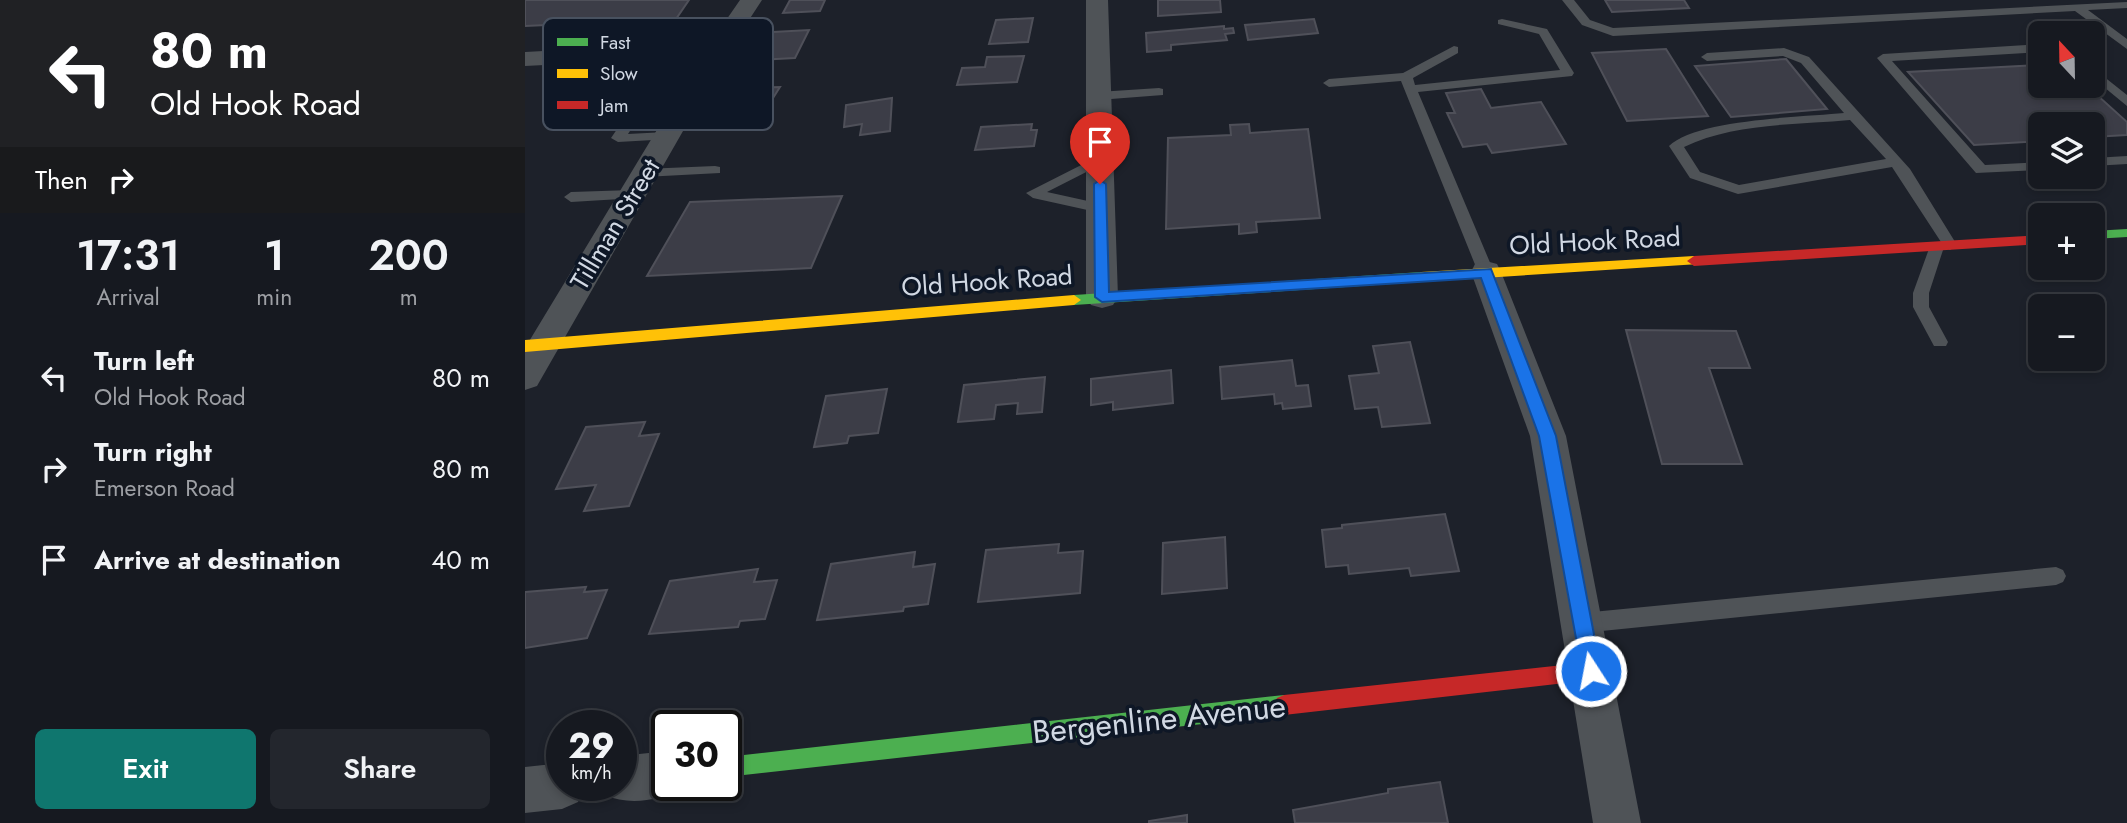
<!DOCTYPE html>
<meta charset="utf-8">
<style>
:root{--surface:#161920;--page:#23262d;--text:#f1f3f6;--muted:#9ea0a5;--line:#35383e;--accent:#0f766e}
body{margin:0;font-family:Jost,sans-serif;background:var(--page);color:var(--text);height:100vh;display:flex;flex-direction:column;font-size:26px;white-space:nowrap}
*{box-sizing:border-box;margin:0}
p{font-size:23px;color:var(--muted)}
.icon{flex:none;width:38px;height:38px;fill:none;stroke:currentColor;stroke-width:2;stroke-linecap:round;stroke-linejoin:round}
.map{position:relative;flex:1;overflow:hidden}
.side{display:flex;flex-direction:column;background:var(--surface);width:525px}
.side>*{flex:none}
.guide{background:#202124;color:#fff;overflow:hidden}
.needle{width:46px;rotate:338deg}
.tools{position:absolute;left:1503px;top:21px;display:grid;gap:14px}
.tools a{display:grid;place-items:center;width:77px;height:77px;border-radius:10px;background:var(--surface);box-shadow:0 4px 10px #0003,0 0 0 2px var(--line);font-size:35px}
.speed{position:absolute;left:21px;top:710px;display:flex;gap:14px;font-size:35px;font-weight:700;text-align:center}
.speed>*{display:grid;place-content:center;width:91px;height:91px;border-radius:50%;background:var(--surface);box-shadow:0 4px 10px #0003,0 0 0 2px var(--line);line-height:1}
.speed small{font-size:18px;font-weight:400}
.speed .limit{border:4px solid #111;border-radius:10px;background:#fff;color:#111}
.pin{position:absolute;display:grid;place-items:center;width:60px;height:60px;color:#fff;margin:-72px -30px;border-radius:50% 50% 50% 0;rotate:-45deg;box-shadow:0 0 7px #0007}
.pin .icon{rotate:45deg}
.me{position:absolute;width:77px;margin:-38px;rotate:349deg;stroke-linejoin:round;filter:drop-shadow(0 0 5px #0008)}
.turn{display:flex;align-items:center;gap:24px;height:147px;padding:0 35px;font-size:32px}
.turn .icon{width:91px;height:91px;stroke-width:2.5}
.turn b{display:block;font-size:49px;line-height:60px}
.then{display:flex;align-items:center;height:66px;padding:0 35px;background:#0003;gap:14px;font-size:26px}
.eta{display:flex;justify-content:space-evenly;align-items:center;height:119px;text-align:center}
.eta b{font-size:42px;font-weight:600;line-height:49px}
.primary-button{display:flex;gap:14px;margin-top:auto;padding:14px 35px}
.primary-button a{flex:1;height:80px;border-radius:10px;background:var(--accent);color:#fff;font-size:28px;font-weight:600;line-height:80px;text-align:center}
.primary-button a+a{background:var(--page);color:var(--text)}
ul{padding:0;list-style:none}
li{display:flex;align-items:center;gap:21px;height:91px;padding:0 35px}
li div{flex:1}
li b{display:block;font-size:26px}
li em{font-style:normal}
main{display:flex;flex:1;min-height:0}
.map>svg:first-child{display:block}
</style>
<main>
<section class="side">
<div class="guide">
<div class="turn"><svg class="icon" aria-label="left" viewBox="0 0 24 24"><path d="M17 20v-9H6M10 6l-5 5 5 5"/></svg><div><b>80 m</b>Old Hook Road</div></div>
<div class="then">Then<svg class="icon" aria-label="right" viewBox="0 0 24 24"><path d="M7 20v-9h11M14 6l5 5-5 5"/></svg></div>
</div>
<div class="eta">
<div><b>17:31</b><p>Arrival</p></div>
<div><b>1</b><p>min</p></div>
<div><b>200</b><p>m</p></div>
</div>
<ul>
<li><svg class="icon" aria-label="left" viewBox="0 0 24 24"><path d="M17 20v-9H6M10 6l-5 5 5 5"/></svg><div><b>Turn left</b><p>Old Hook Road</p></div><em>80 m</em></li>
<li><svg class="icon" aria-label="right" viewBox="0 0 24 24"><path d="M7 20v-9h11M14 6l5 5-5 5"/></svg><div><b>Turn right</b><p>Emerson Road</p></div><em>80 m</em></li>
<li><svg class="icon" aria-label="arrive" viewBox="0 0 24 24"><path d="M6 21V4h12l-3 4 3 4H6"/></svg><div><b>Arrive at destination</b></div><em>40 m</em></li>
</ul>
<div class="primary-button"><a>Exit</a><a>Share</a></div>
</section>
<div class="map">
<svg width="1602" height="823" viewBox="0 0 1602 823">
<rect width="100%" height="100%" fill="#1d212a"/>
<!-- building -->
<path fill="#3c3d47" stroke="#4f5059" stroke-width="2" d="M 0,0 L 164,0 L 151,19 L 0,26 Z
M 265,0 L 300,0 L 295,11 L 258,13 Z
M 633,0 L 695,0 L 696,12 L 633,16 Z
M 1080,0 L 1159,0 L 1164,8 L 1087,12 Z
M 508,18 L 503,42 L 464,44 L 471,20 Z
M 789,19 L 793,33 L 723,40 L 720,25 Z
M 699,26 L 699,29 L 708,28 L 709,33 L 700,34 L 702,40 L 646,45 L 646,50 L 622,52 L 621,33 Z
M 284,30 L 270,58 L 233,60 L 248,32 Z
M 1141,49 L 1183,116 L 1102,121 L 1067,53 Z
M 499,56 L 492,82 L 432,85 L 437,68 L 460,67 L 462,57 Z
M 1261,59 L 1302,109 L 1206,117 L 1170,66 Z
M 1516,65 L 1516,86 L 1562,86 L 1602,122 L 1602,135 L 1568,137 L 1568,124 L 1516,124 L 1516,141 L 1449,145 L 1383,72 Z
M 255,87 L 234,120 L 195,120 L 218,88 Z
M 956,89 L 966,108 L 1016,102 L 1041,144 L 967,153 L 962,144 L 938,147 L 922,113 L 930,113 L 921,93 Z
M 367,98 L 365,131 L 335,135 L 337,124 L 319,127 L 321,105 Z
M 507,124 L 506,130 L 512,130 L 509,146 L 450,150 L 456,127 Z
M 724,124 L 725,133 L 783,129 L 795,218 L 731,222 L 732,232 L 714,234 L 714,224 L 641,229 L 643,138 L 706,135 L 705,125 Z
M 317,196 L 286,268 L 122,276 L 165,202 Z
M 1101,330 L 1211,331 L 1225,368 L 1184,368 L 1217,464 L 1137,464 Z
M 885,342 L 905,423 L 857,427 L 853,407 L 830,409 L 824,376 L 854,373 L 848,346 Z
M 767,360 L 771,386 L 783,385 L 786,406 L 758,409 L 757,403 L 750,404 L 749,394 L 697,399 L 695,367 Z
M 646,370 L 648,403 L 588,410 L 588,402 L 566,405 L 566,379 Z
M 520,377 L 517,412 L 492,414 L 493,403 L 471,405 L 469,419 L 433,422 L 439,385 Z
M 362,389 L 353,433 L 324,436 L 322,443 L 289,447 L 301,396 Z
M 120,422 L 114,436 L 134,434 L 104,506 L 59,511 L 71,485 L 31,489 L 61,427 Z
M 920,514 L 934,571 L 886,576 L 884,568 L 824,574 L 823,565 L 801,567 L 797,530 L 817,528 L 817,525 Z
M 700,537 L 702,588 L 637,594 L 638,543 Z
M 534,544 L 533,553 L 558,551 L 555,593 L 453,602 L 461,550 Z
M 390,552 L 388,567 L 410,564 L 403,604 L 379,607 L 378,611 L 292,620 L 306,564 Z
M 233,569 L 229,582 L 252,580 L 240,619 L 215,621 L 213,627 L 124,634 L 145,581 Z
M 61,587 L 59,592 L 82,590 L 62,638 L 0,648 L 0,592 Z
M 915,782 L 923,823 L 770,823 L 768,810 L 863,793 L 863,789 Z
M 662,815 L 662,823 L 624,823 L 624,821 Z"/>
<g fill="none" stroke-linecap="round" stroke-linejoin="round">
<!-- lane -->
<path fill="#4f5357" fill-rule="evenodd" d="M 1037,0 L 1049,0 L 1065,20 L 1088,28 L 1602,2 L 1602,8 L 1563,10 L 1602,39 L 1602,49 L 1550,11 L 1088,36 L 1057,25 Z
M 977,19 L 1022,29 L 1049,73 L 1047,76 L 893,92 L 969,272 L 961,277 L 953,272 L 876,81 L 804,87 L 798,83 L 804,79 L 878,73 L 929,46 L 933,47 L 933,53 L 888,78 L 890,85 L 1035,70 L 1014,34 L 973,24 L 973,20 Z
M 1516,44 L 1516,52 L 1367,61 L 1460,165 L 1516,162 L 1516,170 L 1451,173 L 1352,58 L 1358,54 Z
M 1259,48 L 1284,57 L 1385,169 L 1432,245 L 1425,250 L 1419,247 L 1404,293 L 1404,307 L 1423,342 L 1421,346 L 1409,346 L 1388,307 L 1388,293 L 1405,246 L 1407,242 L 1416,242 L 1367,167 L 1213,194 L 1165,178 L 1144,146 C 1171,119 1279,117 1319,113 L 1276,63 L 1258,56 L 1182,61 L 1176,57 L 1182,53 ZM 1325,120 L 1361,159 L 1214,185 L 1175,172 L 1159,147 C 1208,123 1271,125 1325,120 Z
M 1568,68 L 1602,95 L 1602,106 L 1568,78 Z
M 172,82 L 176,83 L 176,89 L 130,92 L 103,134 L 141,132 L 146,133 L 146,139 L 93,142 L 86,138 L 122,85 Z
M 634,88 L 638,89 L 638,95 L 573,100 L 567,96 L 573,92 Z
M 574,156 L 581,160 L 579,163 L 522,192 L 581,205 L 581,211 L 576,213 L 508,198 L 501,193 Z
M 1602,156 L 1602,164 L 1568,166 L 1568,158 Z
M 190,166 L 195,167 L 195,173 L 119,177 L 112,173 L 119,169 Z
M 107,190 L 114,195 L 112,198 L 46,202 L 39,197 L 46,192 Z
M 1531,567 L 1538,570 L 1541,576 L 1538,582 L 1531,585 L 1057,633 L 1050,630 L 1047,623 L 1050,616 L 1057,613 Z"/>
<!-- street -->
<path fill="#4f5357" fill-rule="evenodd" d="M 215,0 L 237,0 L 205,49 L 12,386 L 0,390 L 0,348 L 176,57 L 0,66 L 0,52 L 186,42 Z
M 561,0 L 583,0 L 593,297 L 588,305 L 577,308 L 566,305 L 561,297 Z
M 961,261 L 972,264 L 976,272 L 1041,436 L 1116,823 L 1068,823 L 1005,436 L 946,272 L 950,264 Z
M 142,751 L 142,786 L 160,786 L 158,790 C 134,800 104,806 80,795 L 76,786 L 96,786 L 96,756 Z
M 37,763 L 37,786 L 60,786 L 53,802 L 37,809 L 0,813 L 0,767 Z"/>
<!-- fast -->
<path fill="#4caf50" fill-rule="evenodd" d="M 1602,229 L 1602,237 L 1568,239 L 1568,231 Z
M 896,272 L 903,277 L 896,282 L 549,305 L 542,300 L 549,295 Z
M 759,695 L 766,698 L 769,705 L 766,712 L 759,715 L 201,777 L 201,757 Z"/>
<!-- slow -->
<path fill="#ffc107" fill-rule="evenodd" d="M 1169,256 L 1176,261 L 1174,264 L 896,282 L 889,277 L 896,272 Z
M 549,295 L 556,300 L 549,305 L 0,352 L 0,340 Z"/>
<!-- jam -->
<path fill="#c62828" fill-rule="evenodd" d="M 1516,235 L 1516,244 L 1169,266 L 1162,261 L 1169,256 Z
M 1066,662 L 1073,664 L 1076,671 L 1073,678 L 1066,680 L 759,715 L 752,712 L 749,705 L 752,698 L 759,695 Z"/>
</g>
<!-- route -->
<path fill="#1a73e8" stroke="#114b97" stroke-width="2" d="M 575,180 L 581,184 L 584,292 L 966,269 L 1031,436 L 1076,671 L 1073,678 L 1066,681 L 1060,678 L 1057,671 L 1014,436 L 956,278 L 577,302 L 570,297 L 569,184 Z"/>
<g text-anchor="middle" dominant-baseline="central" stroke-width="7" stroke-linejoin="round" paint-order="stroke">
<!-- street labels -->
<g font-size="26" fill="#d1d8e3" stroke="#0e1726">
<text transform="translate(90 224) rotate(-59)">Tillman Street</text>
<text transform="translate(1070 241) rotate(-3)">Old Hook Road</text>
<text transform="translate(462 281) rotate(-4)">Old Hook Road</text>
</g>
<!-- near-street labels -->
<g font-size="32" fill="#d1d8e3" stroke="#0e1726">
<text transform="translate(634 719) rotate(-6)">Bergenline Avenue</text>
</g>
</g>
<!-- legend -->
<rect x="18" y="18" width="230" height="112" rx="10" fill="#0e1726" stroke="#48515f" stroke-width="2"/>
<rect x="32" y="38" width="31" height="8" fill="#4caf50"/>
<rect x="32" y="69" width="31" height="9" fill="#ffc107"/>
<rect x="32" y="101" width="31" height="8" fill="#c62828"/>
<g font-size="19" fill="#d1d8e3">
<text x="75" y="49">Fast</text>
<text x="75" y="80">Slow</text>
<text x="75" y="112">Jam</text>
</g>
</svg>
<div class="tools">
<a><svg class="needle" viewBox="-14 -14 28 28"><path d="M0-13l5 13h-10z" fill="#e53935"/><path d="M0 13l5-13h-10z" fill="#9ea0a5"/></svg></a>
<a><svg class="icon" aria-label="layers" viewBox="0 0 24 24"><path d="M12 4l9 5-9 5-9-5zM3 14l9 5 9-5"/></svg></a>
<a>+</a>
<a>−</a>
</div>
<div class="speed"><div>29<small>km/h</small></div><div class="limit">30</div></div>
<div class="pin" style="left:575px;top:184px;background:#d93025"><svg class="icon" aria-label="arrive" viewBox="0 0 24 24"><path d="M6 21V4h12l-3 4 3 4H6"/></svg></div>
<svg class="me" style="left:1066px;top:671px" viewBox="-20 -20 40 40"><circle r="17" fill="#1a73e8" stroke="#fff" stroke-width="3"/><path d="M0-11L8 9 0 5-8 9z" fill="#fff"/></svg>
</div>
</main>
